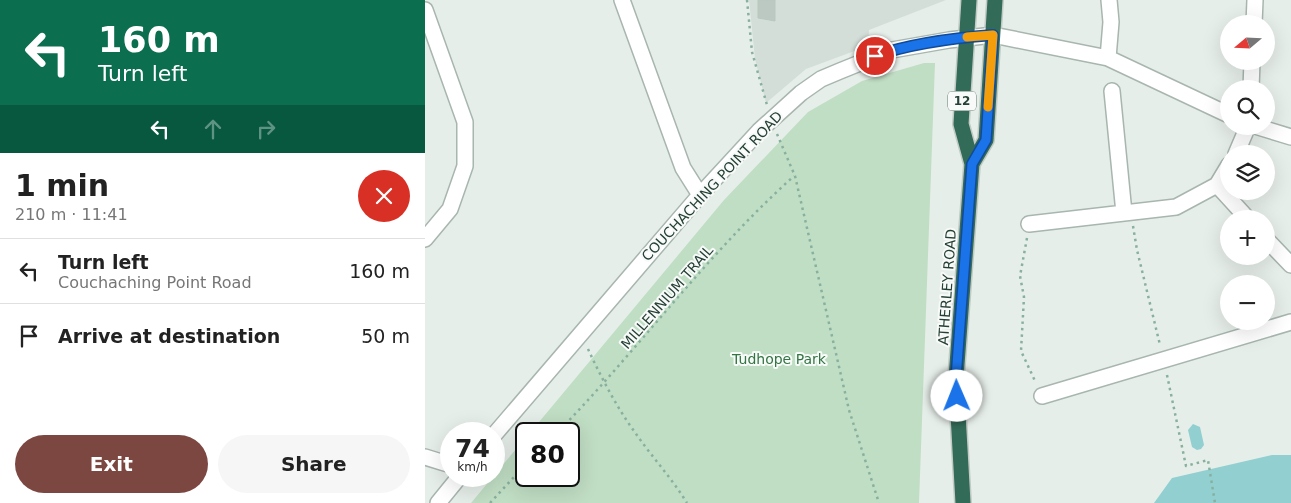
<!DOCTYPE html>
<meta charset="utf-8">
<style>
:root{--surface:#fff;--page:#f6f6f6;--text:#222;--muted:#767676;--line:#e0e0e0;--accent:#7c4741}
body{margin:0;font-family:"DejaVu Sans",sans-serif;background:var(--page);color:var(--text);height:100vh;display:flex;flex-direction:column;font-size:19px;white-space:nowrap}
*{box-sizing:border-box;margin:0}
p{font-size:16px;color:var(--muted)}
.icon{flex:none;width:28px;height:28px;fill:none;stroke:currentColor;stroke-width:2;stroke-linecap:round;stroke-linejoin:round}
.map{position:relative;flex:1;overflow:hidden}
.panel{display:flex;flex-direction:column;background:var(--surface);width:425px}
.panel>*{flex:none}
.top-card{background:#0b6e4f;color:#fff;overflow:hidden}
.needle{width:32px;rotate:251deg}
.controls{position:absolute;left:795px;top:15px;display:grid;gap:10px}
.controls a{display:grid;place-items:center;width:55px;height:55px;border-radius:50%;background:var(--surface);box-shadow:0 5px 20px #0002;font-size:25px}
.speed{position:absolute;left:15px;top:422px;display:flex;gap:10px;font-size:25px;font-weight:700;text-align:center}
.speed>*{display:grid;place-content:center;width:65px;height:65px;border-radius:50%;background:var(--surface);box-shadow:0 5px 20px #0002;line-height:1}
.speed small{font-size:12px;font-weight:400}
.speed .limit{border:2px solid #111;border-radius:8px;background:#fff;color:#111}
.pin{position:absolute;display:grid;place-items:center;width:42px;height:42px;color:#fff;margin:-21px;border:2px solid #fff;border-radius:50%;box-shadow:0 1px 5px #0007}
.me{position:absolute;width:55px;margin:-28px;rotate:359deg;stroke-linejoin:round;filter:drop-shadow(0 0 4px #0008)}
.turn{display:flex;align-items:center;gap:18px;height:105px;padding:0 15px;font-size:22px}
.turn .icon{width:65px;height:65px;stroke-width:2.5}
.turn b{display:block;font-size:35px;line-height:42px}
.lanes{display:flex;align-items:center;height:48px;padding:0 15px;background:#0003;justify-content:center;gap:25px;direction:ltr}
.lanes .off{opacity:.35}
.round{display:grid;place-items:center;flex:none;width:52px;height:52px;border-radius:26px;background:var(--page)}
.headline{display:flex;align-items:center;justify-content:space-between;height:85px;padding:0 15px}
h1{font-size:30px;font-weight:600;line-height:38px}
.cta{display:flex;gap:10px;margin-top:auto;padding:10px 15px}
.cta a{flex:1;height:58px;border-radius:30px;background:var(--accent);color:#fff;font-size:20px;font-weight:600;line-height:58px;text-align:center}
.cta a+a{background:var(--page);color:var(--text)}
ul{padding:0;list-style:none}
li{display:flex;align-items:center;gap:15px;height:65px;padding:0 15px;border-top:1px solid var(--line)}
li div{flex:1}
li b{display:block;font-size:19px}
li em{font-style:normal}
main{display:flex;flex:1;min-height:0}
.map>svg:first-child{display:block}
</style>
<main>
<section class="panel">
<div class="top-card">
<div class="turn"><svg class="icon" aria-label="left" viewBox="0 0 24 24"><path d="M17 20v-9H6M10 6l-5 5 5 5"/></svg><div><b>160 m</b>Turn left</div></div>
<div class="lanes"><svg class="icon" aria-label="left" viewBox="0 0 24 24"><path d="M17 20v-9H6M10 6l-5 5 5 5"/></svg><svg class="icon off" aria-label="ahead" viewBox="0 0 24 24"><path d="M12 20V5M6 11l6-6 6 6"/></svg><svg class="icon off" aria-label="right" viewBox="0 0 24 24"><path d="M7 20v-9h11M14 6l5 5-5 5"/></svg></div>
</div>
<div class="headline"><div><h1>1 min</h1><p>210 m · 11:41</p></div><a class="round" style="background:#d93025;color:#fff"><svg class="icon" aria-label="close" viewBox="0 0 24 24"><path d="M6 6l12 12M18 6L6 18"/></svg></a></div>
<ul>
<li><svg class="icon" aria-label="left" viewBox="0 0 24 24"><path d="M17 20v-9H6M10 6l-5 5 5 5"/></svg><div><b>Turn left</b><p>Couchaching Point Road</p></div><em>160 m</em></li>
<li><svg class="icon" aria-label="arrive" viewBox="0 0 24 24"><path d="M6 21V4h12l-3 4 3 4H6"/></svg><div><b>Arrive at destination</b></div><em>50 m</em></li>
</ul>
<div class="cta"><a>Exit</a><a>Share</a></div>
</section>
<div class="map">
<svg width="866" height="503" viewBox="0 0 866 503">
<rect width="100%" height="100%" fill="#e6eee9"/>
<!-- built -->
<path fill="#d4ded8" d="M 324,0 L 521,0 L 444,30 L 443,46 L 381,69 L 341,103 L 330,59 Z"/>
<!-- green -->
<path fill="#c0dec4" d="M 499,63 L 510,63 L 494,503 L 46,503 L 101,437 L 101,476 L 144,476 L 144,434 L 104,434 L 299,200 L 383,112 L 437,81 Z"/>
<!-- water -->
<path fill="#91cfd0" d="M 768,424 L 775,427 L 779,445 L 776,449 L 772,450 L 767,447 L 763,430 Z
M 847,455 L 866,455 L 866,503 L 729,503 L 747,478 Z"/>
<!-- building -->
<path fill="#bbc9c2" stroke="#b8c8bf" d="M 333,0 L 350,0 L 350,21 L 333,18 Z"/>
<g fill="none" stroke-linecap="round" stroke-linejoin="round">
<!-- minor casing -->
<g stroke="#a8b6af" stroke-width="18">
<path id="minor" d="M 197,0 L 258,168 L 275,195
M 0,10 L 40,122 L 40,166 L 25,209 L 0,239
M 829,24 L 830,0
M 683,58 L 686,22 L 684,0
M 826,89 L 827,61
M 687,91 L 699,213
M 830,126 L 866,137
M 811,154 L 823,126
M 792,185 L 823,219
M 604,224 L 751,207 L 792,185 L 804,165
M 841,239 L 866,265
M 617,396 L 866,322
M 69,435 L 275,195 L 334,131 L 376,93 L 396,79 L 415,71 L 467,50 L 524,40 L 568,35 L 683,58 L 804,115
M 0,457 L 26,465
M 13,503 L 35,476"/>
</g>
<!-- highway casing -->
<g stroke="#c2cac6" stroke-width="18">
<path id="highway" d="M 547,164 L 561,140 L 570,0
M 538,503 L 531,378 L 547,164 L 536,124 L 544,0"/>
</g>
<!-- path -->
<path stroke="#88b09e" stroke-width="2.5" stroke-dasharray="2.5 4" stroke-linecap="butt" d="M 322,0 L 327,52 L 342,105
M 352,134 L 370,176 L 424,410 L 454,503
M 708,226 L 712,250 L 735,345
M 602,238 L 595,276 L 599,297 L 596,351 L 611,383
M 163,349 C 176,377 191,406 209,431 C 226,456 246,477 262,503
M 742,375 L 761,466 L 783,460 L 790,503
M 131,434 C 213,350 282,254 369,176
M 65,503 L 101,464"/>
<!-- minor -->
<use href="#minor" stroke="#fff" stroke-width="15"/>
<!-- highway -->
<use href="#highway" stroke="#326b57" stroke-width="15"/>
</g>
<g fill="none" stroke-linecap="round" stroke-linejoin="round">
<!-- route casing -->
<g stroke="#114b97" stroke-width="12">
<path id="route" d="M 450,56 C 487,43 528,38 568,35 L 561,140 L 547,164 L 531,378 L 532,396"/>
</g>
<!-- route -->
<use href="#route" stroke="#1a73e8" stroke-width="9"/>
<!-- slow -->
<path stroke="#f59e0b" stroke-width="9" d="M 542,37 L 568,35 L 563,107"/>
</g>
<g text-anchor="middle" dominant-baseline="central" stroke-width="4" stroke-linejoin="round" paint-order="stroke">
<!-- shield labels -->
<rect fill="#f7faf8" stroke="#647870" stroke-width="1" x="523" y="91.5" width="28" height="19" rx="4"/>
<g font-size="12" font-weight="bold" fill="#254035">
<text x="537" y="101">12</text>
</g>
<!-- street labels -->
<g font-size="14" fill="#254035" stroke="#f7faf8">
<text transform="translate(287 186) rotate(-47)">COUCHACHING POINT ROAD</text>
<text transform="translate(522 287) rotate(-86)">ATHERLEY ROAD</text>
<text transform="translate(242 297) rotate(-49)">MILLENNIUM TRAIL</text>
</g>
<!-- park labels -->
<g font-size="14" fill="#317542" stroke="#f7faf8">
<text x="354" y="359">Tudhope Park</text>
</g>
</g>
</svg>
<div class="controls">
<a><svg class="needle" viewBox="-14 -14 28 28"><path d="M0-13l5 13h-10z" fill="#e53935"/><path d="M0 13l5-13h-10z" fill="#767676"/></svg></a>
<a><svg class="icon" aria-label="search" viewBox="0 0 24 24"><circle cx="10" cy="10" r="6"/><path d="M15 15l6 6"/></svg></a>
<a><svg class="icon" aria-label="layers" viewBox="0 0 24 24"><path d="M12 4l9 5-9 5-9-5zM3 14l9 5 9-5"/></svg></a>
<a>+</a>
<a>−</a>
</div>
<div class="speed"><div>74<small>km/h</small></div><div class="limit">80</div></div>
<div class="pin" style="left:450px;top:56px;background:#d93025"><svg class="icon" aria-label="arrive" viewBox="0 0 24 24"><path d="M6 21V4h12l-3 4 3 4H6"/></svg></div>
<svg class="me" style="left:532px;top:396px" viewBox="-20 -20 40 40"><circle r="19" fill="#fff"/><path d="M0-13L10 11 0 6-10 11z" fill="#1a73e8"/></svg>
</div>
</main>
